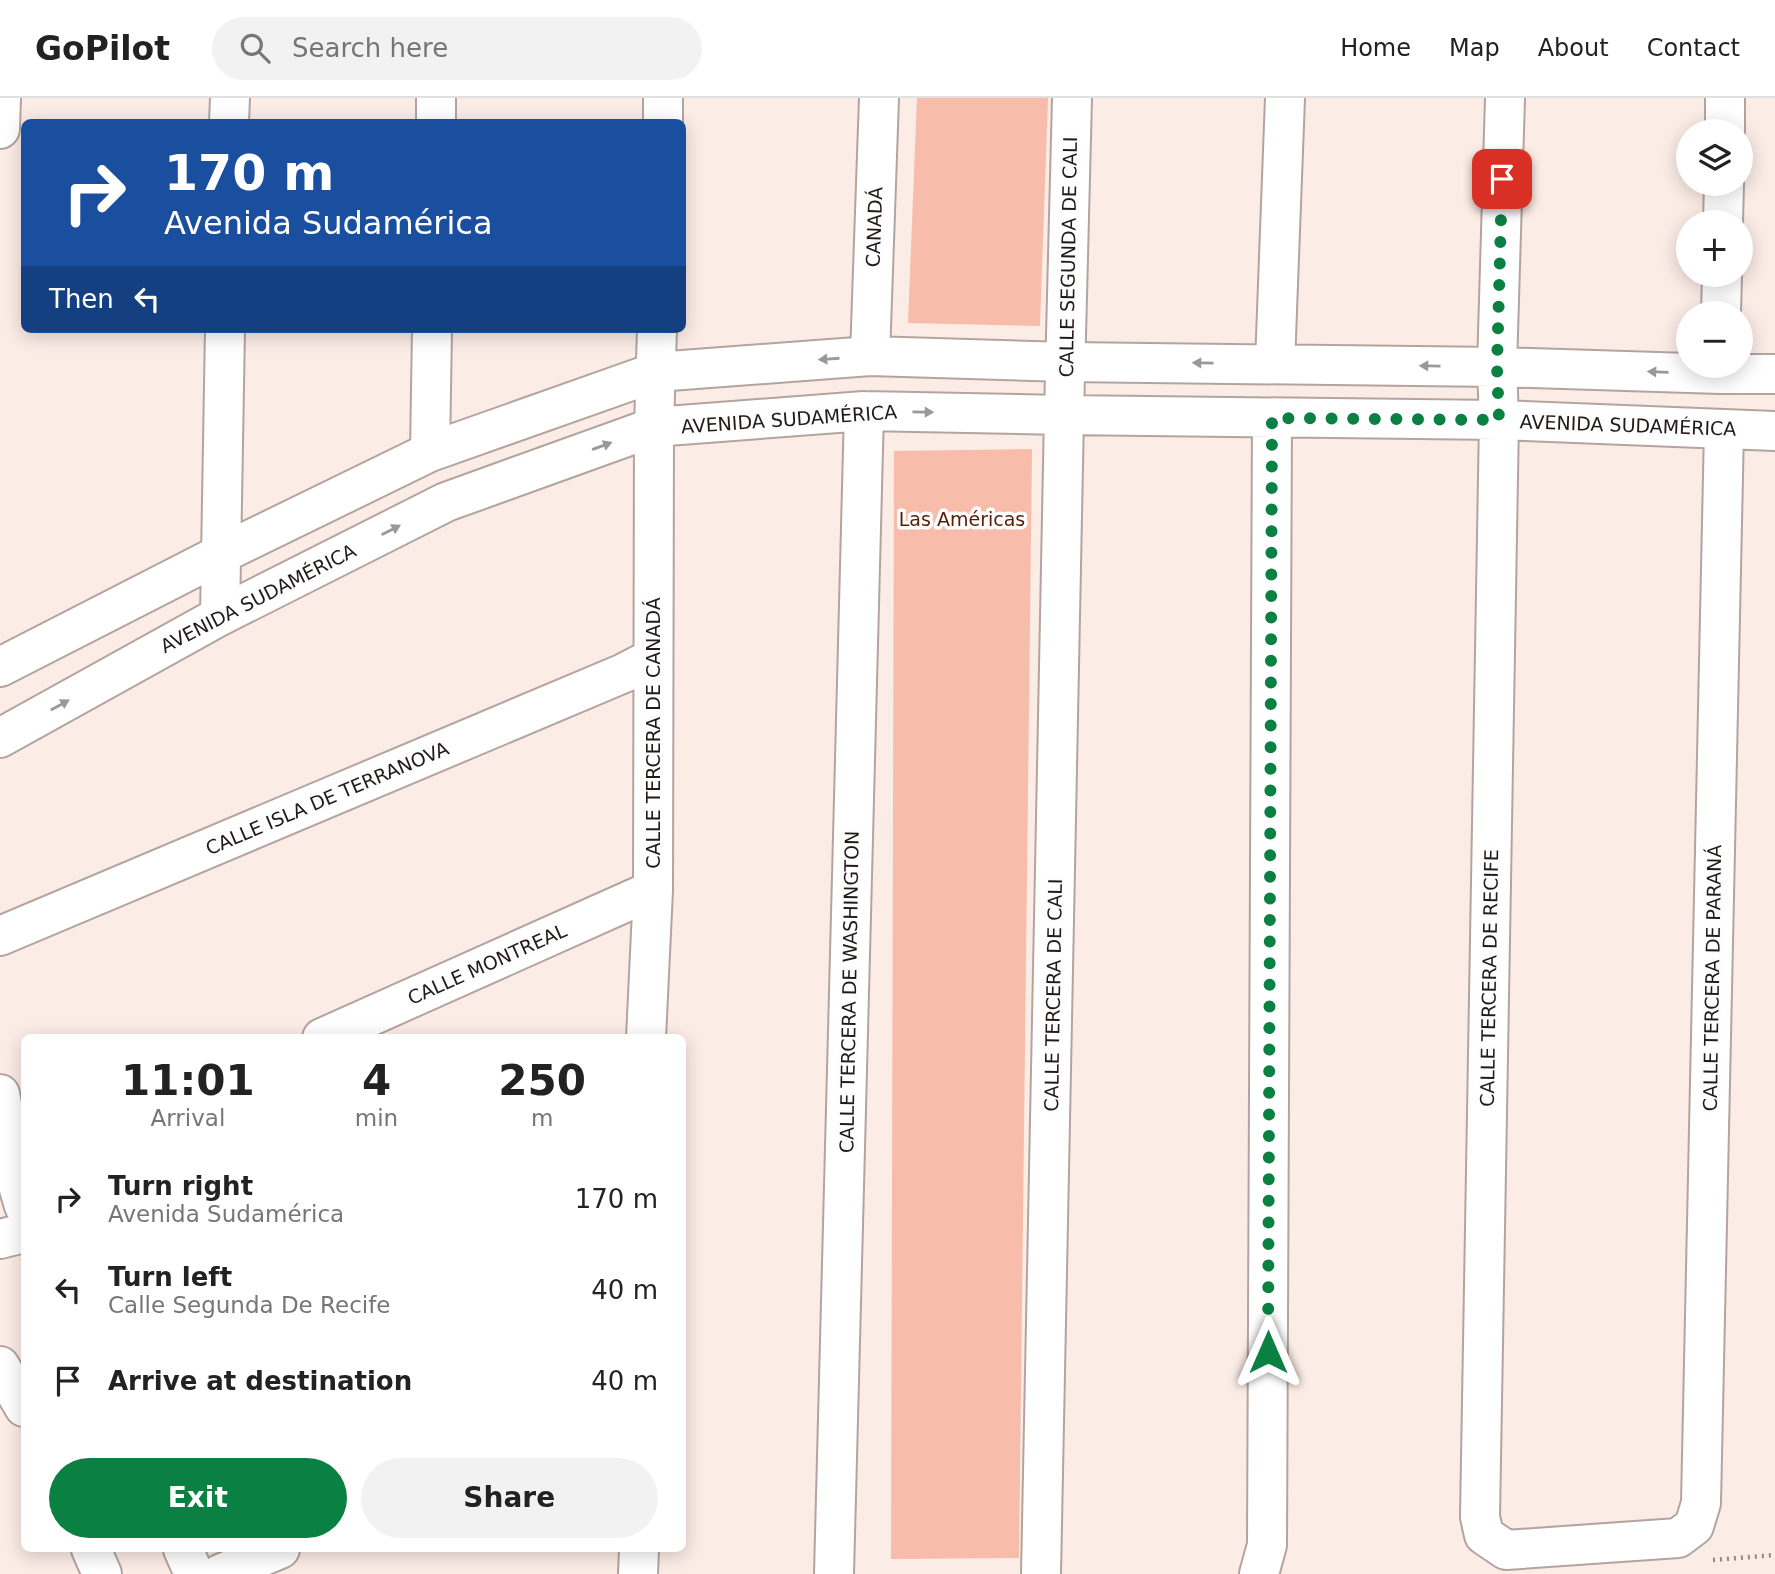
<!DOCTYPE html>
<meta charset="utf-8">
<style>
:root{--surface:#fff;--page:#f2f2f2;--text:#222;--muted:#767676;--line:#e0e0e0;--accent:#0b8043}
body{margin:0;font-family:"DejaVu Sans",sans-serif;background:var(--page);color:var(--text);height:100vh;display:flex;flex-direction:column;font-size:26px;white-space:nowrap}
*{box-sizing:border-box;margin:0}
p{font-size:23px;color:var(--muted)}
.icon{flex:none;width:38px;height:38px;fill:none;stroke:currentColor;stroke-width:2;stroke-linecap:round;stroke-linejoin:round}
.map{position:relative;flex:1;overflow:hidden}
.drawer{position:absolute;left:21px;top:936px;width:665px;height:518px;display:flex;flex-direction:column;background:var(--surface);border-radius:10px;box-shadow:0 4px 18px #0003}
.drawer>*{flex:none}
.banner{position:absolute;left:21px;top:21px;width:665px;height:214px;border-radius:10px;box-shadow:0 4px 18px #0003;background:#1a4fa0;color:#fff;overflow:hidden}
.fabs{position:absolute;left:1676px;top:21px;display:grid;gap:14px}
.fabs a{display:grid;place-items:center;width:77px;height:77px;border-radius:50%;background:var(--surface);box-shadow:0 4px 18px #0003;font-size:35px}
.pin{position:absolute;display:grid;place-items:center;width:60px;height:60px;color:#fff;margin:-30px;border-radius:14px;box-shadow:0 4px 10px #0006}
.me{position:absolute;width:77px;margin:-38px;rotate:0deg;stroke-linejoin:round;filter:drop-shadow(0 0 5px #0008)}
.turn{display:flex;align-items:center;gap:24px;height:147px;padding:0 28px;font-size:32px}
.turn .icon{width:91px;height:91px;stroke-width:2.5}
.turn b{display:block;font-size:49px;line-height:60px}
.then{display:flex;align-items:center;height:66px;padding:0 28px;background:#0003;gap:14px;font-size:26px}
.eta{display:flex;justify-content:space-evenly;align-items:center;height:119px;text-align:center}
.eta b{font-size:42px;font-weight:700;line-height:49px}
.cta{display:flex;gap:14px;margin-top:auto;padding:14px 28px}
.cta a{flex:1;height:80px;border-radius:42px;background:var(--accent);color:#fff;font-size:28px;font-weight:700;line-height:80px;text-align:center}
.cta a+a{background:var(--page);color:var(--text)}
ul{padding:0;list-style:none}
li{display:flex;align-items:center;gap:21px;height:91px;padding:0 28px}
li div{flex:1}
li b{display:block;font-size:26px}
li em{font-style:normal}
header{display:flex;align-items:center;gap:42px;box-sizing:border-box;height:98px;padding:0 35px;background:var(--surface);border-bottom:2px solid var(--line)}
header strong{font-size:33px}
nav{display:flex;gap:38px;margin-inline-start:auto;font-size:24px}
.search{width:490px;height:63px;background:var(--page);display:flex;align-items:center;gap:18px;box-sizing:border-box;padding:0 24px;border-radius:38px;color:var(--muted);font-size:26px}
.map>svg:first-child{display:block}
</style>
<header>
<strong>GoPilot</strong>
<div class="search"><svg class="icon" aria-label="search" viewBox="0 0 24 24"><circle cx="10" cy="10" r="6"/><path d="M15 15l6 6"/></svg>Search here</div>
<nav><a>Home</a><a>Map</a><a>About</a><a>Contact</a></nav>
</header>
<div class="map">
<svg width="1775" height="1476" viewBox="0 0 1775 1476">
<rect width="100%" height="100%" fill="#fcece6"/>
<!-- green -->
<path fill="#f7bcaa" d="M 917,0 L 1048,0 L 1040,228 L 908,225 Z
M 1032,351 L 1019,1460 L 891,1461 L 894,353 Z"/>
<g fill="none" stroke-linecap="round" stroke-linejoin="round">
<!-- minor casing -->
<g stroke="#b3a49f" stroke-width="42">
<path id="minor" d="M 1505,0 L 1497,269 L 1499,322 L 1480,1419 L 1484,1437 L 1506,1452 L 1678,1440 L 1694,1428 L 1701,1405 L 1724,331
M 229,24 L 230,0
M 436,24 L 436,0
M 663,24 L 663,0
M 0,31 L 1,0
M 1725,33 L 1725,0
M 1723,124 L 1724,86
M 1721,215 L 1722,177
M 870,258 L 879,0
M 1275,266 L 1285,0
M 430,354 L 432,231
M 220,518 L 225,231
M 0,569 L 221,456 L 430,354 L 656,274 L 870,258 L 1066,264 L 1497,269 L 1720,276 L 1775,276
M 0,640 L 220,518 L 446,404 L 654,329 L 864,313 L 1064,317 L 1499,322 L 1775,333
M 0,838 L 624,575 L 653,560
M 322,940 L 653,792
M 646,940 L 653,792 L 654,329 L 657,231
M 0,996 L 15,1077 L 24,1108
M 0,1141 L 24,1135
M 220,1476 L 280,1451
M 638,1476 L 639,1451
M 834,1476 L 864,313
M 1041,1476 L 1064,317 L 1072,0
M 1259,1476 L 1267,1447 L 1272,320"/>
</g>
<!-- major casing -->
<g stroke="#b3a49f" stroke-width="42">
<path id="major" d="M 0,1268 L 24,1309
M 91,1451 L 102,1476
M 183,1451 L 194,1476"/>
</g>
<!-- path -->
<path stroke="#938884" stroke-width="4.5" stroke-dasharray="2 5" stroke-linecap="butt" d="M 1713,1462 L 1775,1457"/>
<!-- minor -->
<use href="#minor" stroke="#fff" stroke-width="38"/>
<!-- major -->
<use href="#major" stroke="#fff" stroke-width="38"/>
</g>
<!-- one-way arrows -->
<defs><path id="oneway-solid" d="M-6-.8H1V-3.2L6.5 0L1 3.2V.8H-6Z" transform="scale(1.75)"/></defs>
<g fill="#9b9898">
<use href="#oneway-solid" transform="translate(829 261) rotate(176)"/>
<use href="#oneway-solid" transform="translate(1203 265) rotate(-179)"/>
<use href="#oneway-solid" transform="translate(1430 268) rotate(-179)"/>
<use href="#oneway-solid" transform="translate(1658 274) rotate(-178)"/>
<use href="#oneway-solid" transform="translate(923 314) rotate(1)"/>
<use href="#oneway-solid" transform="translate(602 348) rotate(-20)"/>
<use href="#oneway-solid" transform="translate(391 432) rotate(-27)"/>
<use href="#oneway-solid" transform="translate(60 607) rotate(-29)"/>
</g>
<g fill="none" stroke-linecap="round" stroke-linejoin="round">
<!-- route -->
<path stroke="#0b8043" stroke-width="12" stroke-dasharray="0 21.6" d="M 1268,1254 L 1272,320 L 1499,322 L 1497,269 L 1502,81"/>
</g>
<g text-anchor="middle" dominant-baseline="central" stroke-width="7" stroke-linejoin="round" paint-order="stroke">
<!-- street labels -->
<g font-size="19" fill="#201a19" stroke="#fdfdfd">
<text transform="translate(874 129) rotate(-88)">CANADÁ</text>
<text transform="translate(1068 159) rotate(-89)">CALLE SEGUNDA DE CALI</text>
<text transform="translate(789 321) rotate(-4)">AVENIDA SUDAMÉRICA</text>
<text transform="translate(1628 327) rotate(2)">AVENIDA SUDAMÉRICA</text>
<text transform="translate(258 500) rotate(-27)">AVENIDA SUDAMÉRICA</text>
<text transform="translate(653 635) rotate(-90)">CALLE TERCERA DE CANADÁ</text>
<text transform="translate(327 700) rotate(-23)">CALLE ISLA DE TERRANOVA</text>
<text transform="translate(487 866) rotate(-24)">CALLE MONTREAL</text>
<text transform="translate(1489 880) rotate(-89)">CALLE TERCERA DE RECIFE</text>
<text transform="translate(1712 880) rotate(-89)">CALLE TERCERA DE PARANÁ</text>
<text transform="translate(849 894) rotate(-89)">CALLE TERCERA DE WASHINGTON</text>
<text transform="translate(1053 897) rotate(-89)">CALLE TERCERA DE CALI</text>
</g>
<!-- park labels -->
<g font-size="19" fill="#581c06" stroke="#fdfdfd">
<text x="962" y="421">Las Américas</text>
</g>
</g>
</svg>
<div class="fabs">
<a><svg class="icon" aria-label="layers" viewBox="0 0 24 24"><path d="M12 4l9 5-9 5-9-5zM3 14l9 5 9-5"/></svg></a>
<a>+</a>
<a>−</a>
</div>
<div class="pin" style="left:1502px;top:81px;background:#d93025"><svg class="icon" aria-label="arrive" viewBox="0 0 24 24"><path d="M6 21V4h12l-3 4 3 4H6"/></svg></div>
<svg class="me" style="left:1268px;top:1254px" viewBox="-20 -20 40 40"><path d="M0-17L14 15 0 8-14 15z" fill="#0b8043" stroke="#fff" stroke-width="4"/></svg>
<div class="banner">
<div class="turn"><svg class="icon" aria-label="right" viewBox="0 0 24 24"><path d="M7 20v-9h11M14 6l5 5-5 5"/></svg><div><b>170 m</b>Avenida Sudamérica</div></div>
<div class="then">Then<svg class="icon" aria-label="left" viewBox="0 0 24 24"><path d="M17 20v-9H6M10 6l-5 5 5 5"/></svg></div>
</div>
<section class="drawer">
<div class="eta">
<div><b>11:01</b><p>Arrival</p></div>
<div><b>4</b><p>min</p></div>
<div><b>250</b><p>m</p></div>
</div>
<ul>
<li><svg class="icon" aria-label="right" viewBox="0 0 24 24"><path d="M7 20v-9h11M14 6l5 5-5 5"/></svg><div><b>Turn right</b><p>Avenida Sudamérica</p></div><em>170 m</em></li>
<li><svg class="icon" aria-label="left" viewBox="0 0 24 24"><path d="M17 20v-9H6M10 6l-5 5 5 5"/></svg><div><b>Turn left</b><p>Calle Segunda De Recife</p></div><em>40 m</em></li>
<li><svg class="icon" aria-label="arrive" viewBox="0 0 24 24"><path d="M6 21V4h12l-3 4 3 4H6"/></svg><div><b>Arrive at destination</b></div><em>40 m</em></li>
</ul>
<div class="cta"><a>Exit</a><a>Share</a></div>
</section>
</div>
